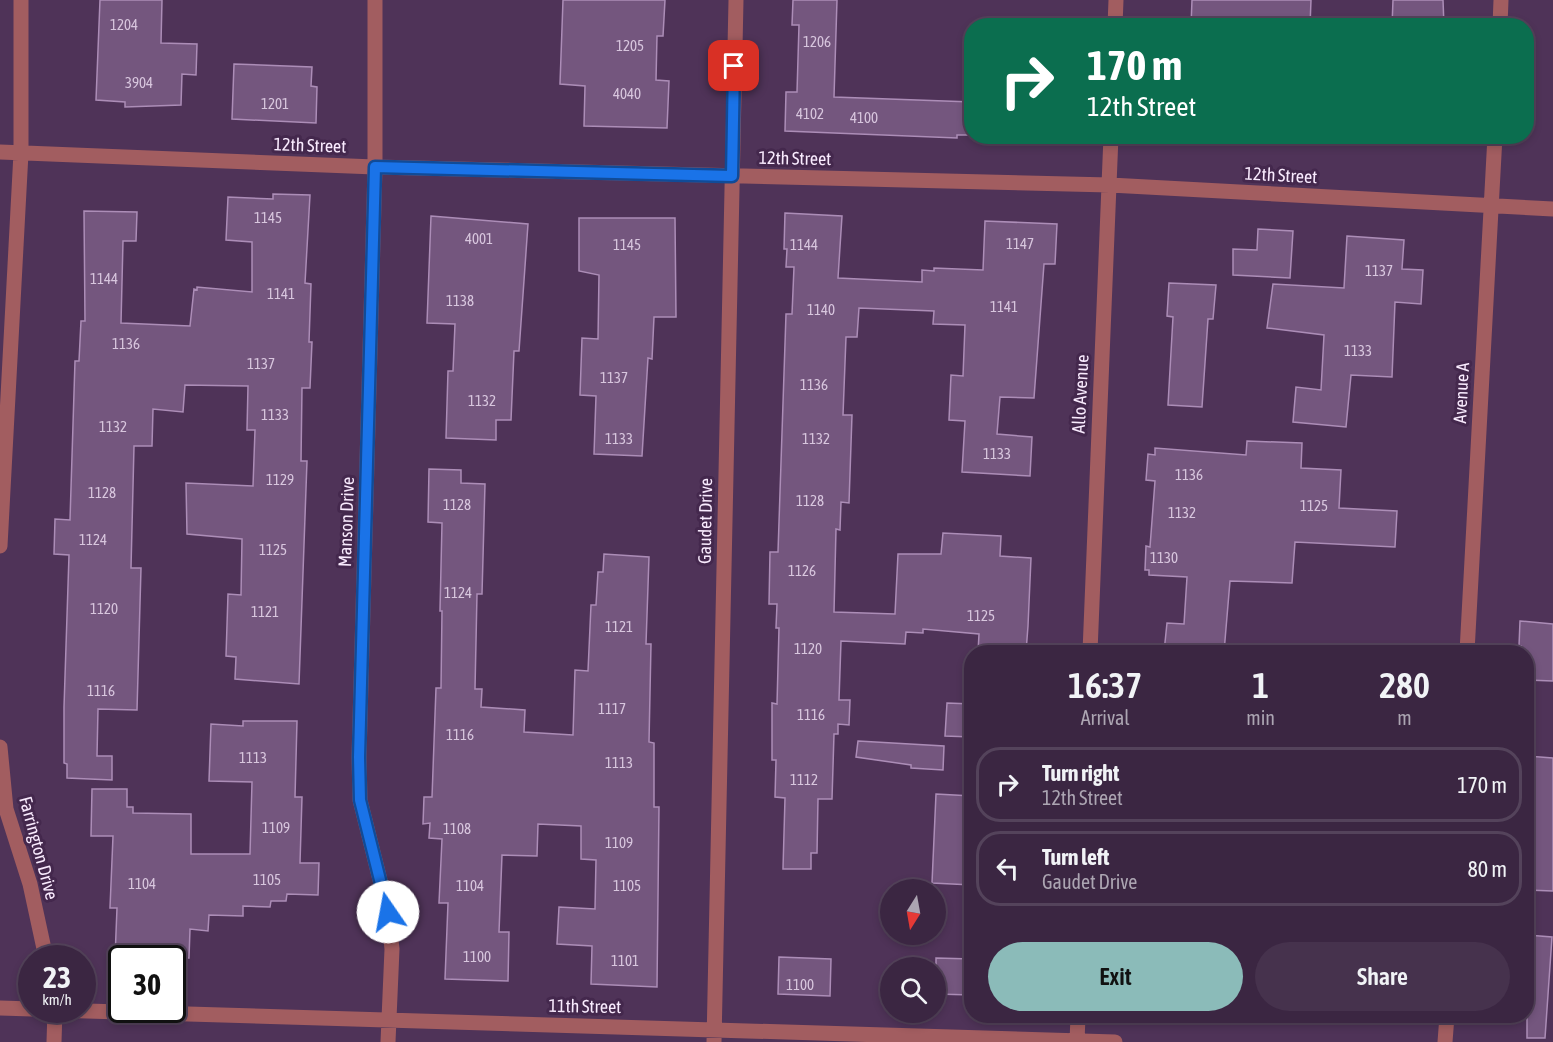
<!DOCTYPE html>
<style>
:root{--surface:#3b2642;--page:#46324d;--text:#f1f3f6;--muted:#aca5b2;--line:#54435b;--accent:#8bbbb9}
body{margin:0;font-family:"Asap Condensed",sans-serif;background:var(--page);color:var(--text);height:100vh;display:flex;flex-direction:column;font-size:22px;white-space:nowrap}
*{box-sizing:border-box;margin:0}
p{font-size:20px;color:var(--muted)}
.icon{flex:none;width:33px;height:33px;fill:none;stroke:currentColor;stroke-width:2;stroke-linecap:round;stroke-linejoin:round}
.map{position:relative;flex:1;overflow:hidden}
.details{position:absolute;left:964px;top:645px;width:570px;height:378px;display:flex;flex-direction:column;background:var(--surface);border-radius:24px;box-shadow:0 3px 9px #0003,0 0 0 2px var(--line)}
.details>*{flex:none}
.top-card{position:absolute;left:964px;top:18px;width:570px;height:126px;border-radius:24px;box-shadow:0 3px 9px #0003,0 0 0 2px var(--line);background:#0b6e4f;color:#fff;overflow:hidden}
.needle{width:39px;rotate:191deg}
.buttons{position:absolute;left:880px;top:879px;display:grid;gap:12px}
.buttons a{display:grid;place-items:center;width:66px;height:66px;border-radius:50%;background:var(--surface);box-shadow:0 3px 9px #0003,0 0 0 2px var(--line);font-size:30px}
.speed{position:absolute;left:18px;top:945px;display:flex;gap:12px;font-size:30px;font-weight:700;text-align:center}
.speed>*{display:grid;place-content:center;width:78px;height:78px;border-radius:50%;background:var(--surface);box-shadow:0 3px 9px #0003,0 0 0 2px var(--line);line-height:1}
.speed small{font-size:15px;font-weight:400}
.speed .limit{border:3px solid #111;border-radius:9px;background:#fff;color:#111}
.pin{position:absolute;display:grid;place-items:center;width:51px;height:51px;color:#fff;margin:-26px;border-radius:12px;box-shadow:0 3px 9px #0006}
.me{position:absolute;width:66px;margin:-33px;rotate:348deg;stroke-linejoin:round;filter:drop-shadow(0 0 4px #0008)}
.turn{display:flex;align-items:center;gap:21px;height:126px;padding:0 24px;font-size:27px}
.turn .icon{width:78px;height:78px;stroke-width:2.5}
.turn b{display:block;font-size:42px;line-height:51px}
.eta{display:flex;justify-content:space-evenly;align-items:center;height:102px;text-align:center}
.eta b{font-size:36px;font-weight:600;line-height:42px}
.action{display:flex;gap:12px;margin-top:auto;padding:12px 24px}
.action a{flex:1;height:69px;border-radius:36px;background:var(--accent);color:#111;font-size:24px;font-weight:600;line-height:69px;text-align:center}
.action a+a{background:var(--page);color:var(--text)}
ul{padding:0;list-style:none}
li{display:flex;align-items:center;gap:18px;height:75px;margin:0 12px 9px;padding:0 12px;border:3px solid var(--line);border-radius:24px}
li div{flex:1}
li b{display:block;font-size:22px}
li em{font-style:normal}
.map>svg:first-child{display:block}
</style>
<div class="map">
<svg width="1553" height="1042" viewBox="0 0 1553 1042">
<rect width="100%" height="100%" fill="#4f3358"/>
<!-- building -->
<path fill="#74567e" stroke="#ac8db7" stroke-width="1.5" d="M 100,0 L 162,0 L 161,43 L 197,44 L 196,75 L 182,74 L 181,105 L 125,107 L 125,102 L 96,100 Z
M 563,0 L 665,0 L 663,36 L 657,36 L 656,80 L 669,81 L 667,128 L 584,126 L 585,86 L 560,84 Z
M 793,0 L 837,0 L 834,97 L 972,102 L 972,135 L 957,135 L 957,138 L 785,131 L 786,92 L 797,92 L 799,25 L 792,25 Z
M 1192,0 L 1311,0 L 1310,26 L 1191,26 Z
M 1393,0 L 1443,0 L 1444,26 L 1392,26 Z
M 234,64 L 312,67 L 311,86 L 317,87 L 316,123 L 232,119 Z
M 273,194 L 310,195 L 305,283 L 311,284 L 309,342 L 312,342 L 310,388 L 302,388 L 301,461 L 307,461 L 299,684 L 235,679 L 236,657 L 226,656 L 228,594 L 241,595 L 242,539 L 187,534 L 186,483 L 253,486 L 255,430 L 247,430 L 248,386 L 185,385 L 183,412 L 153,409 L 152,446 L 134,446 L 131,568 L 141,568 L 137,710 L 98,709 L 97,756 L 112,756 L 112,780 L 67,778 L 67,764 L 64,763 L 64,707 L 69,555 L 54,554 L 55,519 L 70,520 L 75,361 L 79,361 L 81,321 L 85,321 L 84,211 L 137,212 L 136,241 L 123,241 L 121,323 L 190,326 L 194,289 L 197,290 L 197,287 L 252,292 L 252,242 L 226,240 L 228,197 L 273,199 Z
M 785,213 L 842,216 L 838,278 L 922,282 L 922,270 L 934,271 L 934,268 L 983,270 L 985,221 L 1057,224 L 1055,264 L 1044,264 L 1034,398 L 1000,397 L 997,434 L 1032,437 L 1030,476 L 962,472 L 965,421 L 949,420 L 951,375 L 963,376 L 965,325 L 933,324 L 934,311 L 859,308 L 857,337 L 846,337 L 843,415 L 852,415 L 849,503 L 841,502 L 840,530 L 836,529 L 834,612 L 895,614 L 898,554 L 941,554 L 943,533 L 1001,536 L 1000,556 L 1031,558 L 1028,626 L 1026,652 L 978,652 L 979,634 L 923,629 L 923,633 L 906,632 L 905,644 L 841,641 L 839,700 L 850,700 L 849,725 L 838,724 L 838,734 L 834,734 L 832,799 L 818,799 L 817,853 L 811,853 L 811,869 L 783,869 L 785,798 L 775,797 L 776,760 L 772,760 L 772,703 L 777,704 L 779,628 L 776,628 L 777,604 L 769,604 L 770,552 L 778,552 L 786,314 L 792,314 L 794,267 L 786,267 L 787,249 L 784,249 Z
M 431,216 L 528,224 L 519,351 L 514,351 L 511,420 L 496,420 L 496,440 L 446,438 L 448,371 L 453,371 L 455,324 L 427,323 Z
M 579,218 L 675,218 L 676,317 L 654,317 L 652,359 L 648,358 L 642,456 L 594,454 L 596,396 L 580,395 L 582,338 L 598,339 L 599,275 L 579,271 Z
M 1258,229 L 1293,231 L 1290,278 L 1233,275 L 1233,249 L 1257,250 Z
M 1347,236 L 1404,240 L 1402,269 L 1423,270 L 1421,304 L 1395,302 L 1392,377 L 1351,375 L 1346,427 L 1293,422 L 1296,387 L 1321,390 L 1324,335 L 1267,328 L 1273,284 L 1344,288 Z
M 1169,283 L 1216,285 L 1213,319 L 1208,319 L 1202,407 L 1168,405 L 1173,317 L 1167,316 Z
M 1247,441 L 1302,443 L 1301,468 L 1341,470 L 1339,508 L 1397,511 L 1395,547 L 1295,542 L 1292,583 L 1230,581 L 1224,652 L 1164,652 L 1167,623 L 1184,624 L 1187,577 L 1149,575 L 1149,570 L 1145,570 L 1146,546 L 1150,547 L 1155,481 L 1146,480 L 1148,454 L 1155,455 L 1155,448 L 1246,455 Z
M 429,469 L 461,470 L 461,483 L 485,484 L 482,594 L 477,594 L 475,689 L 482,689 L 481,707 L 525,710 L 524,732 L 573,735 L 575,670 L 588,671 L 591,605 L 596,605 L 598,572 L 603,572 L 604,554 L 649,557 L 646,644 L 651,644 L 649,742 L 654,743 L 654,807 L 659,807 L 657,987 L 591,984 L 592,946 L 557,944 L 559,907 L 595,909 L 596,860 L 581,859 L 581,826 L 538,824 L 537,856 L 502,855 L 499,932 L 509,932 L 508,981 L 445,979 L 448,903 L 439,903 L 442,839 L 429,838 L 430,823 L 423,824 L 424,797 L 432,797 L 436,688 L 441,688 L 442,611 L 440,611 L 442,523 L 428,522 Z
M 1520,621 L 1553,624 L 1553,681 L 1527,680 L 1527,652 L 1521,652 L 1521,646 L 1519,646 Z
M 947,703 L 972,704 L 972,737 L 945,736 Z
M 243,721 L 297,721 L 295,797 L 302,797 L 300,863 L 319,863 L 318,895 L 287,894 L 286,901 L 271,901 L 270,907 L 243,906 L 243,916 L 209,915 L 208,931 L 190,929 L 189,958 L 115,958 L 117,908 L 110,908 L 113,836 L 91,836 L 92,789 L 127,789 L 127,807 L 133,807 L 133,813 L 191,814 L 191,854 L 250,854 L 252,782 L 209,781 L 211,724 L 243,726 Z
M 858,741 L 944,746 L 943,770 L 911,768 L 911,765 L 856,757 Z
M 1527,756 L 1553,758 L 1553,891 L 1527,890 Z
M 936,794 L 972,796 L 972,885 L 932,883 Z
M 1527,935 L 1552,937 L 1545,1038 L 1527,1038 Z
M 779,957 L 831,959 L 830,996 L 778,994 Z
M 936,958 L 972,959 L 972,995 L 936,994 Z"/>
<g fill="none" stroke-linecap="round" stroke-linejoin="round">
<!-- minor -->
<path stroke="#a25d60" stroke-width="15" d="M 375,0 L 375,167 L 359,757 L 360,800 L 388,912 L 392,949 L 388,1042
M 1115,26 L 1116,0
M 1500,26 L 1501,0
M 0,152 L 375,167 L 1110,185 L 1553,209
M 0,546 L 21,153 L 21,0
M 1090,652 L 1111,136
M 1467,652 L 1495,136
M 0,747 L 6,809 L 30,884 L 46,958
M 0,1008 L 32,1009
M 53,1010 L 1115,1042
M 54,1042 L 55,1010
M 714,1042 L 736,0
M 1077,1042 L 1078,1016
M 1445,1042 L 1447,1016"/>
</g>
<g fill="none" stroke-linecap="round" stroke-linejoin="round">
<!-- route casing -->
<g stroke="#114b97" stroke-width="15">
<path id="route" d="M 388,912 L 360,800 L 359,757 L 375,167 L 732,176 L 734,66"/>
</g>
<!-- route -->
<use href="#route" stroke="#1a73e8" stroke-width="10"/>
</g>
<g text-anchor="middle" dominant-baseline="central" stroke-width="6" stroke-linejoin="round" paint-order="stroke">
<!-- number labels -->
<g font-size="15" fill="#d8c6de">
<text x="124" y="24">1204</text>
<text x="817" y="41">1206</text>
<text x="630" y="45">1205</text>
<text x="139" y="82">3904</text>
<text x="627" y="93">4040</text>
<text x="275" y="103">1201</text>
<text x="810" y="113">4102</text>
<text x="864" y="117">4100</text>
<text x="268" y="217">1145</text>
<text x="479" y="238">4001</text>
<text x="1020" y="243">1147</text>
<text x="627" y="244">1145</text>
<text x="804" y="244">1144</text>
<text x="1379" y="270">1137</text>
<text x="104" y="278">1144</text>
<text x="281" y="293">1141</text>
<text x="460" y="300">1138</text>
<text x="1004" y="306">1141</text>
<text x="821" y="309">1140</text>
<text x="126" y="343">1136</text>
<text x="1358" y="350">1133</text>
<text x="261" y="363">1137</text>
<text x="614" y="377">1137</text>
<text x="814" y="384">1136</text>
<text x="482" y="400">1132</text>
<text x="275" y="414">1133</text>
<text x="113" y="426">1132</text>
<text x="619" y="438">1133</text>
<text x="816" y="438">1132</text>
<text x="997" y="453">1133</text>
<text x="1189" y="474">1136</text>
<text x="280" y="479">1129</text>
<text x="102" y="492">1128</text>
<text x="810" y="500">1128</text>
<text x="457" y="504">1128</text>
<text x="1314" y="505">1125</text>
<text x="1182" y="512">1132</text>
<text x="93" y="539">1124</text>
<text x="273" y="549">1125</text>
<text x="1164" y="557">1130</text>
<text x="802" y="570">1126</text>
<text x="458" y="592">1124</text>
<text x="104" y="608">1120</text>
<text x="265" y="611">1121</text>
<text x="981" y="615">1125</text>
<text x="619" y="626">1121</text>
<text x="808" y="648">1120</text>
<text x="101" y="690">1116</text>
<text x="612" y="708">1117</text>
<text x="811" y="714">1116</text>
<text x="460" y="734">1116</text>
<text x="253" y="757">1113</text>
<text x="619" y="762">1113</text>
<text x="804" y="779">1112</text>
<text x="276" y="827">1109</text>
<text x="457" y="828">1108</text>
<text x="619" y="842">1109</text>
<text x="267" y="879">1105</text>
<text x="142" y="883">1104</text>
<text x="470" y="885">1104</text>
<text x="627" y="885">1105</text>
<text x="477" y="956">1100</text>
<text x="625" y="960">1101</text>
<text x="800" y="984">1100</text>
</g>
<!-- street labels -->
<g font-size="18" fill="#f9ebfe" stroke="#44284d">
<text transform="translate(310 145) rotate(2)">12th Street</text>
<text transform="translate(795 158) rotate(1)">12th Street</text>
<text transform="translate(1281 175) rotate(3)">12th Street</text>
<text transform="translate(1461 393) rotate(-87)">Avenue A</text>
<text transform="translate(1080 394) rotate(-87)">Allo Avenue</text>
<text transform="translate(705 521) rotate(-89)">Gaudet Drive</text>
<text transform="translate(346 522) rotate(-88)">Manson Drive</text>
<text transform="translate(39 848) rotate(75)">Farrington Drive</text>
<text transform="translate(585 1006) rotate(1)">11th Street</text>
</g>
</g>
</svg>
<div class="buttons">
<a><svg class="needle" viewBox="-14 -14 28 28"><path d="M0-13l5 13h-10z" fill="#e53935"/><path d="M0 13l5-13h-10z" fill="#aca5b2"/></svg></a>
<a><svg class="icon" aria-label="search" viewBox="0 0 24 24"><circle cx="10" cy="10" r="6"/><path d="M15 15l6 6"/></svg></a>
</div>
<div class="speed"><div>23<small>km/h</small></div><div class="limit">30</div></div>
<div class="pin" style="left:734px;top:66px;background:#d93025"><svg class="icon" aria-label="arrive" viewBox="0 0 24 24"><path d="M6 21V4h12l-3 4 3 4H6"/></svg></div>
<svg class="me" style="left:388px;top:912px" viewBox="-20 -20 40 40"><circle r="19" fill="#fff"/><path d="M0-13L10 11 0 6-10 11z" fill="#1a73e8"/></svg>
<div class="top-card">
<div class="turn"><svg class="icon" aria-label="right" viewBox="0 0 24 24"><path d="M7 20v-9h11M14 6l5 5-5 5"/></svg><div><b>170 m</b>12th Street</div></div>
</div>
<section class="details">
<div class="eta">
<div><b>16:37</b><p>Arrival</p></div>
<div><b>1</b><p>min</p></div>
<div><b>280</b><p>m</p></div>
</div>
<ul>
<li><svg class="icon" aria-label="right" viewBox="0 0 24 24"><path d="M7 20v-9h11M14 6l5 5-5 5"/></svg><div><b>Turn right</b><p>12th Street</p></div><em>170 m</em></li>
<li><svg class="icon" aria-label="left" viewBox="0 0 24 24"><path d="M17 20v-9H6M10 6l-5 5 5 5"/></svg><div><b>Turn left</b><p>Gaudet Drive</p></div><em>80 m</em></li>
</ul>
<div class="action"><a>Exit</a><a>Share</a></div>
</section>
</div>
